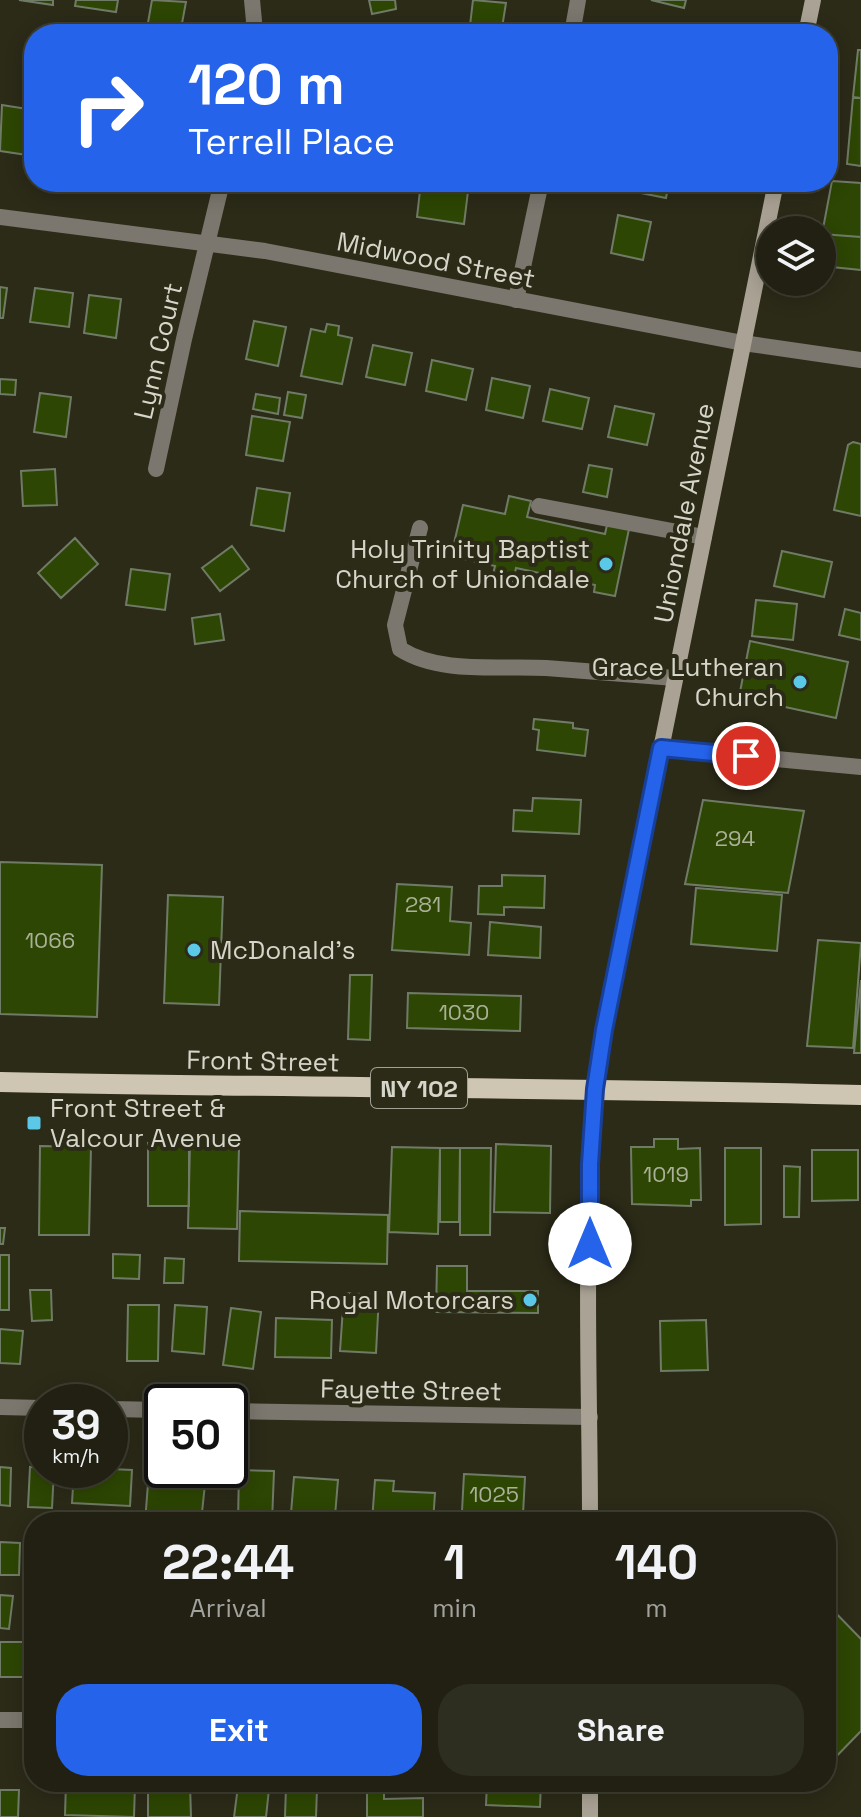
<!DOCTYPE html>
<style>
:root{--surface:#212012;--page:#2d2d20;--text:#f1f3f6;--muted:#a2a39f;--line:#3e3e32;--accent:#2563eb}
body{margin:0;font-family:"Space Grotesk",sans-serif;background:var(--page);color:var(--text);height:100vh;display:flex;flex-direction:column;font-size:30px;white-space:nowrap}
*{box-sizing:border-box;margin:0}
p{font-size:26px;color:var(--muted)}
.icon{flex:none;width:44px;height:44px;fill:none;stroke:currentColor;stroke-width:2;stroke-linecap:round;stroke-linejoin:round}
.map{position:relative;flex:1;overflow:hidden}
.drawer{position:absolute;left:24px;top:1512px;width:812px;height:280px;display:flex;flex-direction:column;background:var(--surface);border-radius:32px;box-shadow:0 4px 20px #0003,0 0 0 2px var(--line)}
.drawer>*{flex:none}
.guide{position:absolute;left:24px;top:24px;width:814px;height:168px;border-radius:32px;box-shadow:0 4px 20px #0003,0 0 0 2px var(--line);background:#2563eb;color:#fff;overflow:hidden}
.tools{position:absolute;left:756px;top:216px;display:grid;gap:16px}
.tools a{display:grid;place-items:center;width:80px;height:80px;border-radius:50%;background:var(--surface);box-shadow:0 4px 20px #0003,0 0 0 2px var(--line);font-size:40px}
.speed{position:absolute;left:24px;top:1384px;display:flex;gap:16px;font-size:40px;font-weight:700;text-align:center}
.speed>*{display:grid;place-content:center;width:104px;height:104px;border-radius:50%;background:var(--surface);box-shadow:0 4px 20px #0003,0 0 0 2px var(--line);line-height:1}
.speed small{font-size:20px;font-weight:400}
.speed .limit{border:4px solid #111;border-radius:12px;background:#fff;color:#111}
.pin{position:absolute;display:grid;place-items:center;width:68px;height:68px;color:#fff;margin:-34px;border:4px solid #fff;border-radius:50%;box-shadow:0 2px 8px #0007}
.me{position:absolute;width:88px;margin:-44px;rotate:0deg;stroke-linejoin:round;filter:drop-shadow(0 0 6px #0008)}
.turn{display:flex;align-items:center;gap:28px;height:168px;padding:0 32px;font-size:36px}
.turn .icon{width:104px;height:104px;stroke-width:2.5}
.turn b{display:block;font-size:56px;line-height:68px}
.eta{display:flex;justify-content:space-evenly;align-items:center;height:136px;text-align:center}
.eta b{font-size:48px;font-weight:700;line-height:56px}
.primary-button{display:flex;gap:16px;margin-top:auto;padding:16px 32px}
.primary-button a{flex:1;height:92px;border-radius:32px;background:var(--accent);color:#fff;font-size:32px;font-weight:700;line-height:92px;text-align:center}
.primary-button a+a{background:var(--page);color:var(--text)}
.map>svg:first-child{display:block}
</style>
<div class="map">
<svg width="861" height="1817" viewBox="0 0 861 1817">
<rect width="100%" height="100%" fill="#2c2b18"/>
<!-- building -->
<path fill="#2d4603" stroke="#707b67" stroke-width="2" d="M 19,0 L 53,0 L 53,5 Z
M 76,0 L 118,0 L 116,12 L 75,6 Z
M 152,0 L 186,2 L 180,34 L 146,34 Z
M 369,0 L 395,0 L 396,9 L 372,14 Z
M 473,0 L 506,3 L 501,34 L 469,34 Z
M 651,0 L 686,0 L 684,8 Z
M 650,26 L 687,34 L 648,34 Z
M 317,29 L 353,34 L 317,34 Z
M 858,50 L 861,50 L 861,98 L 853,97 Z
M 853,97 L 861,98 L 861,166 L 847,164 Z
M 2,105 L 34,110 L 34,156 L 0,151 Z
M 832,181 L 861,183 L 861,237 L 822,234 Z
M 287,182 L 329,182 L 328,192 L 287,187 Z
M 421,182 L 469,183 L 464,224 L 417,217 Z
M 623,182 L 669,182 L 666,198 L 621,189 Z
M 618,215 L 651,222 L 643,260 L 611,253 Z
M 822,234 L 861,237 L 861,270 L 822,266 Z
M 0,287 L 7,288 L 3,318 L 0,318 Z
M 35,288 L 73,293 L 69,327 L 30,322 Z
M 89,295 L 121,299 L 116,338 L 84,333 Z
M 254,321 L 286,327 L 278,366 L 246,359 Z
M 327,324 L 339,326 L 338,335 L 352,338 L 342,384 L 301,376 L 311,329 L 325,332 Z
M 373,345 L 412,353 L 405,385 L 366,377 Z
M 432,360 L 473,369 L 466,400 L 426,391 Z
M 492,378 L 530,386 L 523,418 L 486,410 Z
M 0,379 L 16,380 L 15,395 L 0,394 Z
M 550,389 L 589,398 L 582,429 L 543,421 Z
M 288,392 L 306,395 L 302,418 L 284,415 Z
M 40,393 L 71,397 L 66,437 L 34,432 Z
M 256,394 L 280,398 L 278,414 L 253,409 Z
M 615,406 L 654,414 L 647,445 L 608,437 Z
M 252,416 L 290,422 L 283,461 L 246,455 Z
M 853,442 L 861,444 L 861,516 L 834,510 L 848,445 Z
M 589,465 L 612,469 L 607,497 L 583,492 Z
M 55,469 L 57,505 L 23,506 L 21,471 Z
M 257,488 L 290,493 L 284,531 L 251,525 Z
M 509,496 L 531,501 L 527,517 L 605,534 L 607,525 L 629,529 L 615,596 L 594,592 L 595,585 L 516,568 L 513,582 L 492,578 L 495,566 L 451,556 L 463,505 L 505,514 Z
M 75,538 L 98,564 L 61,598 L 38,573 Z
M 232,546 L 249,569 L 220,591 L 202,568 Z
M 782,551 L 832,562 L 824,597 L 774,586 Z
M 131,569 L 170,574 L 165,610 L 126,605 Z
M 756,600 L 797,604 L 793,640 L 752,636 Z
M 845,609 L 861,613 L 861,640 L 839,635 Z
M 220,614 L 224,640 L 195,644 L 192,618 Z
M 750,641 L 848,662 L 836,718 L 739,697 Z
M 534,719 L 573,723 L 573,728 L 588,730 L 585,756 L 537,750 L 539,730 L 533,729 Z
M 533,798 L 581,800 L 579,834 L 513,831 L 514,810 L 532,811 Z
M 703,800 L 804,811 L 788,893 L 685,884 Z
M 0,862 L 102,865 L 97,1017 L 0,1014 Z
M 502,875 L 545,876 L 544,908 L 504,907 L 504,915 L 478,914 L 479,886 L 502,886 Z
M 397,884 L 452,887 L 450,921 L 471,923 L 469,955 L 392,950 Z
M 696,888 L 782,895 L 777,951 L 691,944 Z
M 168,895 L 223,897 L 219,1005 L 164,1003 Z
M 490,922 L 541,927 L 540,958 L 488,955 Z
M 818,940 L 861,943 L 853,1048 L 807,1046 Z
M 350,975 L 372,975 L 370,1040 L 348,1039 Z
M 861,980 L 861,1053 L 854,1053 Z
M 408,993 L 521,996 L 520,1031 L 407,1028 Z
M 654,1139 L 678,1139 L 678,1149 L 700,1148 L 701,1200 L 691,1200 L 691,1206 L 632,1204 L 631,1147 L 654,1147 Z
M 148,1143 L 189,1143 L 189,1206 L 148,1206 Z
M 496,1144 L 551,1146 L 550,1213 L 494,1212 Z
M 190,1145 L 239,1146 L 237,1229 L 188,1228 Z
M 40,1146 L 91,1147 L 89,1235 L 39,1235 Z
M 392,1147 L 440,1148 L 438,1234 L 389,1232 Z
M 440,1148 L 460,1148 L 459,1222 L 440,1222 Z
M 460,1148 L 491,1148 L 490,1235 L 460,1235 Z
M 725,1148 L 761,1148 L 761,1224 L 725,1225 Z
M 812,1150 L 858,1150 L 858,1200 L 812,1201 Z
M 784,1166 L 800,1167 L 799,1217 L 784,1217 Z
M 240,1211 L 388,1215 L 387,1264 L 239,1261 Z
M 0,1228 L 5,1228 L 3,1244 L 0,1244 Z
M 113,1254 L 140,1255 L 139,1279 L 113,1278 Z
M 0,1255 L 9,1255 L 9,1310 L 0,1310 Z
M 165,1258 L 184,1259 L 183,1283 L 164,1283 Z
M 437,1266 L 467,1266 L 467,1291 L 538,1291 L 538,1313 L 436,1312 Z
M 30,1290 L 51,1290 L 52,1320 L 32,1321 Z
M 344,1293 L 379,1295 L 376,1353 L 340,1351 Z
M 128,1305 L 159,1305 L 158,1361 L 127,1361 Z
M 175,1305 L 207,1307 L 204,1354 L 172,1351 Z
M 231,1308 L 261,1312 L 253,1369 L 223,1365 Z
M 276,1318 L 332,1320 L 331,1358 L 275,1357 Z
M 706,1320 L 708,1370 L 661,1371 L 660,1321 Z
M 0,1329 L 23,1331 L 20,1364 L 0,1363 Z
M 0,1467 L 11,1468 L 10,1506 L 0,1505 Z
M 30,1467 L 54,1470 L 52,1508 L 28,1507 Z
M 110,1469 L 132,1470 L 130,1506 L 72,1503 L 74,1470 Z
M 239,1470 L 274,1471 L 272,1522 L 238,1522 Z
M 149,1471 L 167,1473 L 166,1480 L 205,1484 L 201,1522 L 145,1522 Z
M 464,1474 L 525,1477 L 523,1514 L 462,1511 Z
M 294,1477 L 338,1480 L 335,1516 L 291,1513 Z
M 375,1480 L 394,1481 L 393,1491 L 435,1493 L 433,1522 L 372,1522 Z
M 0,1542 L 20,1543 L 19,1575 L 0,1575 Z
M 0,1595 L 13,1596 L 9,1629 L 0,1628 Z
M 826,1603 L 861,1639 L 861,1731 L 826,1767 Z
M 0,1642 L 26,1642 L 26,1677 L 0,1677 Z
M 66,1782 L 135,1784 L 134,1817 L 65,1815 Z
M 487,1782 L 541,1782 L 540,1807 L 486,1805 Z
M 190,1784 L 191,1817 L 148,1817 L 148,1785 Z
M 238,1786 L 269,1789 L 266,1817 L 234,1817 Z
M 286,1787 L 317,1788 L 316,1817 L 285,1817 Z
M 0,1790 L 19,1790 L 18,1817 L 0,1817 Z
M 367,1790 L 384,1790 L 384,1799 L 423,1798 L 423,1817 L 367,1817 Z"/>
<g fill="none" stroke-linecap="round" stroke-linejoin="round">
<!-- service -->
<path stroke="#7c776e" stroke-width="16" d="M 539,506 L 704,537
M 420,528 L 395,625 L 400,649 C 441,675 500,665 546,668 C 589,671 632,675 675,678"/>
<!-- minor -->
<path stroke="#7c776e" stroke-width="16" d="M 252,34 L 254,21 L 252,0
M 572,34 L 578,0
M 0,217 L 265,251 L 743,343 L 861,360
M 516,300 L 541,182
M 156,469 L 184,339 L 222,182
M 661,748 L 861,767
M 0,1407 L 42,1408
M 110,1409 L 162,1410
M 230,1411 L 590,1417
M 0,1720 L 34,1720"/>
<!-- secondary -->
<path stroke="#aaa395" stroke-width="16" d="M 806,34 L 813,0
M 590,1522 C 590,1359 580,1191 604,1030 L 776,182
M 590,1817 L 590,1782"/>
<!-- primary -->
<path stroke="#cec5b2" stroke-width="20" d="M 0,1082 C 287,1088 574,1087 861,1095"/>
</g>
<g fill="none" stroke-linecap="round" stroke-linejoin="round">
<!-- route casing -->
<g stroke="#184099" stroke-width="20">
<path id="route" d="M 590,1244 L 590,1164 L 595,1089 L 604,1030 L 661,748 L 746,756"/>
</g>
<!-- route -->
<use href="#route" stroke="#2563eb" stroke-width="14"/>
</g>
<!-- markers -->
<g fill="#5ac8e6" stroke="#2c2b18" stroke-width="3">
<circle cx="606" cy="564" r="8"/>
<circle cx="800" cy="682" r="8"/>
<circle cx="194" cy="950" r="8"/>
<rect x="26" y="1115" width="16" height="16" rx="4"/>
<circle cx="530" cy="1300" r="8"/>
</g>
<g text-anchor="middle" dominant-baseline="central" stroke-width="8" stroke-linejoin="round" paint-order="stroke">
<!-- number labels -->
<g font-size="22" fill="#abb198">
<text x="735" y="838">294</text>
<text x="423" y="904">281</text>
<text x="50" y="940">1066</text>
<text x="464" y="1012">1030</text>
<text x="666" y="1174">1019</text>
<text x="494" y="1494">1025</text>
</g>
<!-- shield labels -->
<rect fill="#2c2b18" stroke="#a2a294" stroke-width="2" x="371" y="1068" width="96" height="40" rx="6"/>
<g font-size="24" font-weight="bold" fill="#d5d5c9">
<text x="419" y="1088">NY 102</text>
</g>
<!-- street labels -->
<g font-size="26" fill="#d5d5c9" stroke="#2c2b18">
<text transform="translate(436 260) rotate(11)">Midwood Street</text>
<text transform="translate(158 351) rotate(-77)">Lynn Court</text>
<text transform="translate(684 513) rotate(-79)">Uniondale Avenue</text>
<text transform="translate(263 1061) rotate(1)">Front Street</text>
<text transform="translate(411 1390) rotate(1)">Fayette Street</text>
</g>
<!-- poi labels -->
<g font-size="26" fill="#d5d5c9" stroke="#2c2b18" text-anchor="end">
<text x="590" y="549">Holy Trinity Baptist<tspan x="590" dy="30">Church of Uniondale</tspan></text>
<text x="784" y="667">Grace Lutheran<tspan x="784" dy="30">Church</tspan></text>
<text x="210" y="950" text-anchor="start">McDonald's</text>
<text x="50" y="1108" text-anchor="start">Front Street &amp;<tspan x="50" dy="30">Valcour Avenue</tspan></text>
<text x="514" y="1300">Royal Motorcars</text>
</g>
</g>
</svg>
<div class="tools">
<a><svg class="icon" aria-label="layers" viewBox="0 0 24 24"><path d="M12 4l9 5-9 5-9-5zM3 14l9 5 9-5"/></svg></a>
</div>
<div class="speed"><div>39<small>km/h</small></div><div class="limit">50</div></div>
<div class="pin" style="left:746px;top:756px;background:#d93025"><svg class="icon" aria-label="arrive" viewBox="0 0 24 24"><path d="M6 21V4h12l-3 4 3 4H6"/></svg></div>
<svg class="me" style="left:590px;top:1244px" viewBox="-20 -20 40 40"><circle r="19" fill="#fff"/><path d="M0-13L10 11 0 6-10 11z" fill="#2563eb"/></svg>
<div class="guide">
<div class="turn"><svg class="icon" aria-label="right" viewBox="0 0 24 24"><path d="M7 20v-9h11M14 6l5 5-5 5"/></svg><div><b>120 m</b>Terrell Place</div></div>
</div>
<section class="drawer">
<div class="eta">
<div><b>22:44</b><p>Arrival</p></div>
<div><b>1</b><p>min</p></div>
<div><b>140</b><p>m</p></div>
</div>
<div class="primary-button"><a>Exit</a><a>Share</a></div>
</section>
</div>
